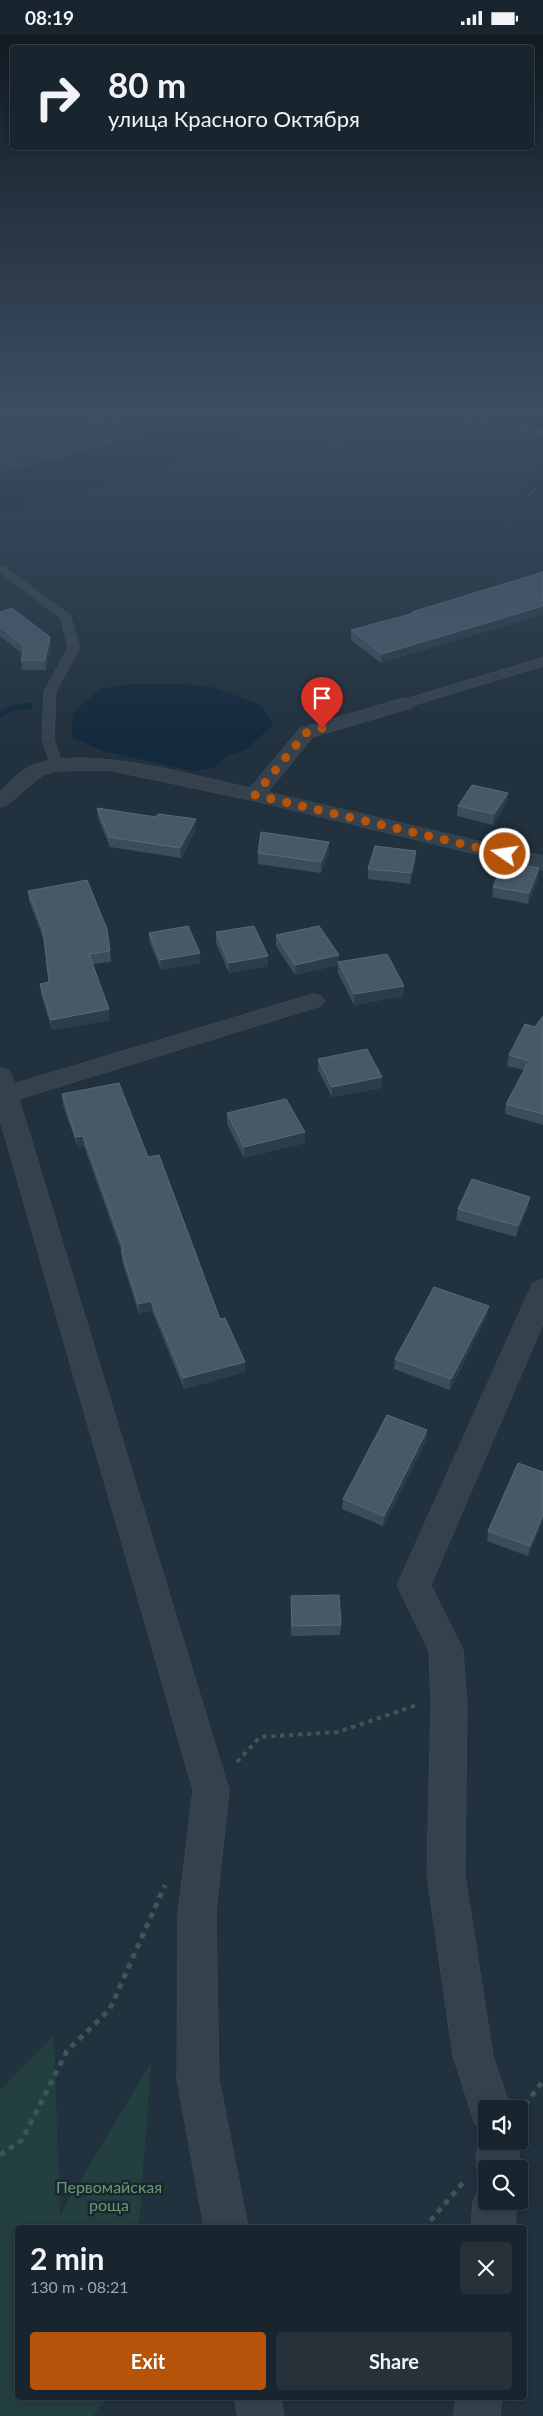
<!DOCTYPE html>
<meta charset="utf-8">
<style>
:root{--surface:#19252e;--page:#26313a;--text:#f1f3f6;--muted:#9fa5aa;--line:#37424a;--accent:#b45309}
body{margin:0;font-family:Lato,sans-serif;background:var(--page);color:var(--text);height:100vh;display:flex;flex-direction:column;font-size:19px;white-space:nowrap}
*{box-sizing:border-box;margin:0}
p{font-size:16px;color:var(--muted)}
.icon{flex:none;width:28px;height:28px;fill:none;stroke:currentColor;stroke-width:2;stroke-linecap:round;stroke-linejoin:round}
.map{position:relative;flex:1;overflow:hidden}
.details{position:absolute;left:15px;top:2190px;width:512px;height:175px;display:flex;flex-direction:column;background:var(--surface);border-radius:5px;box-shadow:0 2px 8px #0003,0 0 0 1px var(--line)}
.details>*{flex:none}
.top-card{position:absolute;left:10px;top:10px;width:524px;height:105px;border-radius:5px;box-shadow:0 2px 8px #0003,0 0 0 1px var(--line);background:#19252e;color:var(--text);overflow:hidden}
.buttons{position:absolute;left:478px;top:2065px;display:grid;gap:10px}
.buttons a{display:grid;place-items:center;width:50px;height:50px;border-radius:5px;background:var(--surface);box-shadow:0 2px 8px #0003,0 0 0 1px var(--line);font-size:25px}
.pin{position:absolute;display:grid;place-items:center;width:42px;height:42px;color:#fff;margin:-51px -21px;border-radius:50% 50% 50% 0;rotate:-45deg;box-shadow:0 0 5px #0007}
.pin .icon{rotate:45deg}
.me{position:absolute;width:55px;margin:-28px;rotate:283deg;stroke-linejoin:round;filter:drop-shadow(0 0 4px #0008)}
.turn{display:flex;align-items:center;gap:18px;height:105px;padding:0 15px;font-size:22px}
.turn .icon{width:65px;height:65px;stroke-width:2.5}
.turn b{display:block;font-size:35px;line-height:42px}
.round{display:grid;place-items:center;flex:none;width:52px;height:52px;border-radius:5px;background:var(--page)}
.head{display:flex;align-items:center;justify-content:space-between;height:85px;padding:0 15px}
h1{font-size:30px;font-weight:700;line-height:38px}
.action{display:flex;gap:10px;margin-top:auto;padding:10px 15px}
.action a{flex:1;height:58px;border-radius:5px;background:var(--accent);color:#fff;font-size:20px;font-weight:700;line-height:58px;text-align:center}
.action a+a{background:var(--page);color:var(--text)}
.status{display:flex;justify-content:space-between;align-items:center;height:35px;padding:0 25px;background:var(--surface);direction:ltr}
.status svg{height:14px;fill:currentColor}
.map>svg:first-child{display:block}
</style>
<div class="status"><b>08:19</b><svg viewBox="0 0 49 12"><path d="M0 12V9h3v3zM5 12V6h3v6zM10 12V3h3v9zM15 12V0h3v12zM26 1h20v11H26zM47 4h2v5h-2z"/></svg></div>
<div class="map">
<svg width="543" height="2381" viewBox="0 0 543 2381">
<rect width="100%" height="100%" fill="#21313e"/>
<!-- green -->
<path fill="#233f3f" d="M 0,376 L 188,376 C 131,409 64,422 0,438 Z
M 54,2000 L 60,2179 L 151,2027 L 139,2192 L 18,2192 L 18,2362 L 107,2363 L 93,2381 L 0,2381 L 0,2055 Z"/>
<!-- water -->
<path fill="#13293c" d="M 188,376 L 294,376 L 305,381 L 158,433 L 56,466 C 38,464 36,465 21,474 C 15,477 6,477 0,478 L 0,438 C 64,422 130,409 188,376 Z
M 543,432 L 543,468 L 524,469 L 511,466 L 539,433 Z
M 131,649 L 181,649 L 212,652 L 262,670 L 273,690 L 245,715 L 228,720 L 214,733 L 194,736 L 103,716 L 72,702 L 73,678 L 100,654 Z"/>
<g fill="none" stroke-linecap="round" stroke-linejoin="round">
<!-- stream -->
<path stroke="#13293c" stroke-width="6" d="M 0,680 L 12,673 L 30,671"/>
<!-- lane casing -->
<g stroke="#414e5a" stroke-width="1">
<path id="lane" d="M 499,376 L 543,379 L 543,385 L 503,379 Z
M 4,532 L 70,580 L 80,613 L 56,656 L 54,705 L 63,730 L 62,733 L 52,733 L 42,705 L 44,656 L 68,613 L 61,584 L 0,537 L 0,533 Z
M 543,623 L 543,631 L 408,672 L 404,673 L 398,669 L 400,666 Z"/>
</g>
<!-- street casing -->
<g stroke="#414e5a" stroke-width="1">
<path id="street" d="M 404,663 L 411,665 L 414,669 L 411,673 L 313,702 L 268,757 L 543,821 L 543,835 L 255,766 L 108,735 L 58,736 L 43,740 L 7,770 L 0,772 L 0,756 C 9,748 19,737 29,732 C 81,707 194,741 250,753 L 299,694 Z
M 313,959 L 321,961 L 325,966 L 321,971 L 19,1064 L 229,1755 L 216,1878 L 219,2044 L 248,2192 L 204,2192 L 177,2044 L 178,1878 L 193,1755 L 0,1085 L 0,1033 L 9,1035 L 15,1048 Z
M 543,1245 L 543,1289 L 431,1550 L 463,1615 L 467,1669 L 465,1840 L 493,2021 L 511,2074 L 486,2074 L 486,2106 L 519,2106 L 519,2103 L 520,2106 L 518,2134 L 486,2134 L 486,2166 L 517,2166 L 515,2192 L 471,2192 L 473,2166 L 480,2151 L 483,2149 C 472,2132 476,2110 484,2092 L 475,2089 L 453,2021 L 427,1840 L 431,1669 L 429,1616 L 397,1550 L 529,1256 L 533,1248 Z
M 235,2362 L 281,2362 L 284,2381 L 238,2381 Z
M 456,2362 L 502,2362 L 500,2381 L 454,2381 Z"/>
</g>
<!-- path-far2 -->
<path stroke="#3c5756" stroke-width="2" stroke-dasharray="2.5 2.5" stroke-linecap="butt" d="M 442,376 L 452,376
M 0,411 L 62,396 L 126,376
M 0,423 C 50,415 95,400 139,376
M 330,433 L 337,425 L 330,411 C 351,397 378,397 395,376
M 519,467 L 540,451"/>
<!-- path-far1 -->
<path stroke="#3c5756" stroke-width="4" stroke-dasharray="4.5 4.5" stroke-linecap="butt" d="M 237,1727 L 260,1702 L 338,1697 L 417,1670"/>
<!-- path -->
<path stroke="#3c5756" stroke-width="5" stroke-dasharray="5.5 5.5" stroke-linecap="butt" d="M 525,2070 L 543,2046
M 0,2120 L 22,2105 L 67,2016 L 110,1974 L 165,1850
M 422,2192 L 426,2191 L 465,2145"/>
<!-- lane -->
<use href="#lane" fill="#35424e" fill-rule="evenodd"/>
<!-- street -->
<use href="#street" fill="#35424e" fill-rule="evenodd"/>
<!-- rail casing -->
<g stroke="#566775" stroke-width="4">
<path id="rail" d="M 419,376 L 543,397"/>
</g>
<!-- rail -->
<use href="#rail" stroke="#1a2733" stroke-width="2.5" stroke-dasharray="7" stroke-linecap="butt"/>
</g>
<!-- wall -->
<path fill="#3b4d5c" d="M 543,537 L 381,628 L 351,605 L 351,595 L 412,579 L 412,577 Z
M 0,577 L 51,611 L 46,635 L 22,635 L 21,625 L 23,619 L 0,601 Z
M 508,758 L 506,768 L 493,790 L 457,781 L 458,771 Z
M 97,773 L 156,782 L 196,794 L 181,823 L 110,812 L 98,783 Z
M 329,817 L 321,838 L 258,829 L 258,818 Z
M 416,826 L 410,849 L 368,844 L 368,834 Z
M 538,844 L 528,869 L 492,862 L 493,852 Z
M 28,856 L 110,916 L 111,927 L 93,929 L 110,985 L 52,995 L 41,959 L 40,949 L 49,947 L 44,905 L 29,866 Z
M 216,897 L 268,931 L 229,938 L 216,908 Z
M 149,898 L 200,918 L 200,928 L 161,935 L 150,908 Z
M 276,900 L 339,927 L 404,951 L 403,961 L 354,970 L 338,938 L 338,930 L 295,940 L 276,911 Z
M 543,981 L 543,1090 L 505,1079 L 506,1069 L 524,1035 L 507,1031 L 509,1020 L 535,992 Z
M 318,1024 L 382,1042 L 381,1053 L 332,1062 L 318,1035 Z
M 62,1059 L 148,1122 L 220,1284 L 245,1327 L 245,1337 L 184,1354 L 152,1276 L 139,1279 L 122,1226 L 121,1215 L 84,1111 L 78,1113 L 63,1070 Z
M 227,1078 L 305,1097 L 305,1108 L 244,1123 L 227,1089 Z
M 528,1173 L 516,1202 L 456,1185 L 458,1174 Z
M 489,1271 L 487,1281 L 450,1355 L 394,1334 L 395,1324 Z
M 427,1395 L 426,1405 L 383,1491 L 342,1474 L 343,1464 Z
M 543,1485 L 528,1521 L 487,1506 L 488,1496 Z
M 291,1570 L 341,1590 L 340,1600 L 291,1601 Z"/>
<!-- shaded-wall -->
<path fill="#2b3d4b" d="M 543,571 L 543,580 L 381,628 L 382,619 Z
M 50,602 L 51,611 L 46,635 L 45,625 Z
M 508,758 L 506,768 L 493,790 L 494,779 Z
M 196,784 L 196,794 L 181,823 L 180,813 Z
M 329,807 L 329,817 L 321,838 L 321,827 Z
M 416,816 L 416,826 L 410,849 L 411,838 Z
M 539,833 L 538,844 L 528,869 L 529,858 Z
M 200,918 L 200,928 L 161,935 L 160,925 Z
M 339,920 L 338,930 L 295,940 L 295,930 Z
M 268,921 L 268,931 L 229,938 L 229,928 Z
M 404,951 L 403,961 L 354,970 L 354,959 Z
M 109,974 L 110,985 L 52,995 L 51,985 Z
M 382,1042 L 381,1053 L 332,1062 L 332,1052 Z
M 305,1097 L 305,1108 L 244,1123 L 244,1112 Z
M 83,1101 L 84,1111 L 78,1113 L 76,1102 Z
M 530,1162 L 528,1173 L 516,1202 L 518,1191 Z
M 151,1266 L 152,1276 L 139,1279 L 138,1269 Z
M 489,1271 L 487,1281 L 450,1355 L 451,1344 Z
M 245,1327 L 245,1337 L 184,1354 L 183,1343 Z
M 427,1395 L 426,1405 L 383,1491 L 384,1481 Z
M 543,1480 L 543,1485 L 528,1521 L 530,1511 Z"/>
<!-- building -->
<path fill="#475968" stroke="#586977" d="M 543,537 L 543,571 L 382,619 L 351,595 L 414,578 L 412,577 Z
M 12,573 L 50,602 L 45,625 L 21,625 L 24,611 L 0,592 L 0,577 Z
M 472,750 L 508,758 L 494,779 L 458,771 Z
M 97,773 L 156,782 L 158,779 L 196,784 L 180,813 L 109,802 Z
M 261,797 L 329,807 L 321,827 L 258,818 Z
M 375,811 L 416,816 L 411,838 L 368,834 Z
M 503,827 L 539,833 L 529,858 L 493,852 Z
M 87,845 L 107,894 L 110,916 L 89,919 L 109,974 L 51,985 L 40,949 L 49,947 L 43,895 L 28,856 Z
M 188,891 L 200,918 L 160,925 L 149,898 Z
M 254,891 L 268,921 L 229,928 L 216,897 Z
M 319,891 L 339,920 L 295,930 L 276,900 Z
M 387,919 L 404,951 L 354,959 L 338,927 Z
M 543,981 L 543,1079 L 506,1069 L 529,1026 L 509,1020 L 525,989 L 535,992 Z
M 367,1014 L 382,1042 L 332,1052 L 318,1024 Z
M 119,1048 L 148,1122 L 159,1120 L 220,1284 L 225,1283 L 245,1327 L 183,1343 L 151,1266 L 138,1269 L 121,1215 L 124,1215 L 83,1101 L 76,1102 L 62,1059 Z
M 286,1064 L 305,1097 L 244,1112 L 227,1078 Z
M 472,1144 L 530,1162 L 518,1191 L 458,1174 Z
M 434,1252 L 489,1271 L 451,1344 L 395,1324 Z
M 387,1380 L 427,1395 L 384,1481 L 343,1464 Z
M 518,1428 L 543,1437 L 543,1480 L 530,1511 L 488,1496 Z
M 339,1560 L 341,1590 L 292,1591 L 291,1561 Z"/>
<!-- sky -->
<linearGradient id="sky" x2="0" y2="1"><stop stop-color="#121b22"/><stop offset="0.53" stop-color="#3d4e63"/><stop offset="1" stop-color="#3d4e63" stop-opacity="0"/></linearGradient>
<rect width="543" height="710" fill="url(#sky)"/>
<g fill="none" stroke-linecap="round" stroke-linejoin="round">
<!-- route -->
<path stroke="#b45309" stroke-width="9" stroke-dasharray="0 16.2" d="M 322,693 L 306,698 L 255,760 L 505,819"/>
</g>
<g text-anchor="middle" dominant-baseline="central" stroke-width="5" stroke-linejoin="round" paint-order="stroke">
<!-- near-park labels -->
<g font-size="16" fill="#659c6b" stroke="#1a2733">
<text x="109" y="2151">Первомайская<tspan x="109" dy="18">роща</tspan></text>
</g>
</g>
</svg>
<div class="buttons">
<a><svg class="icon" aria-label="sound" viewBox="0 0 24 24"><path d="M4 9h4l5-4v14l-5-4H4zM17 9q2 3 0 6"/></svg></a>
<a><svg class="icon" aria-label="search" viewBox="0 0 24 24"><circle cx="10" cy="10" r="6"/><path d="M15 15l6 6"/></svg></a>
</div>
<div class="pin" style="left:322px;top:693px;background:#d93025"><svg class="icon" aria-label="arrive" viewBox="0 0 24 24"><path d="M6 21V4h12l-3 4 3 4H6"/></svg></div>
<svg class="me" style="left:505px;top:819px" viewBox="-20 -20 40 40"><circle r="17" fill="#b45309" stroke="#fff" stroke-width="3"/><path d="M0-11L8 9 0 5-8 9z" fill="#fff"/></svg>
<div class="top-card">
<div class="turn"><svg class="icon" aria-label="right" viewBox="0 0 24 24"><path d="M7 20v-9h11M14 6l5 5-5 5"/></svg><div><b>80 m</b>улица Красного Октября</div></div>
</div>
<section class="details">
<div class="head"><div><h1>2 min</h1><p>130 m · 08:21</p></div><a class="round"><svg class="icon" aria-label="close" viewBox="0 0 24 24"><path d="M6 6l12 12M18 6L6 18"/></svg></a></div>
<div class="action"><a>Exit</a><a>Share</a></div>
</section>
</div>
